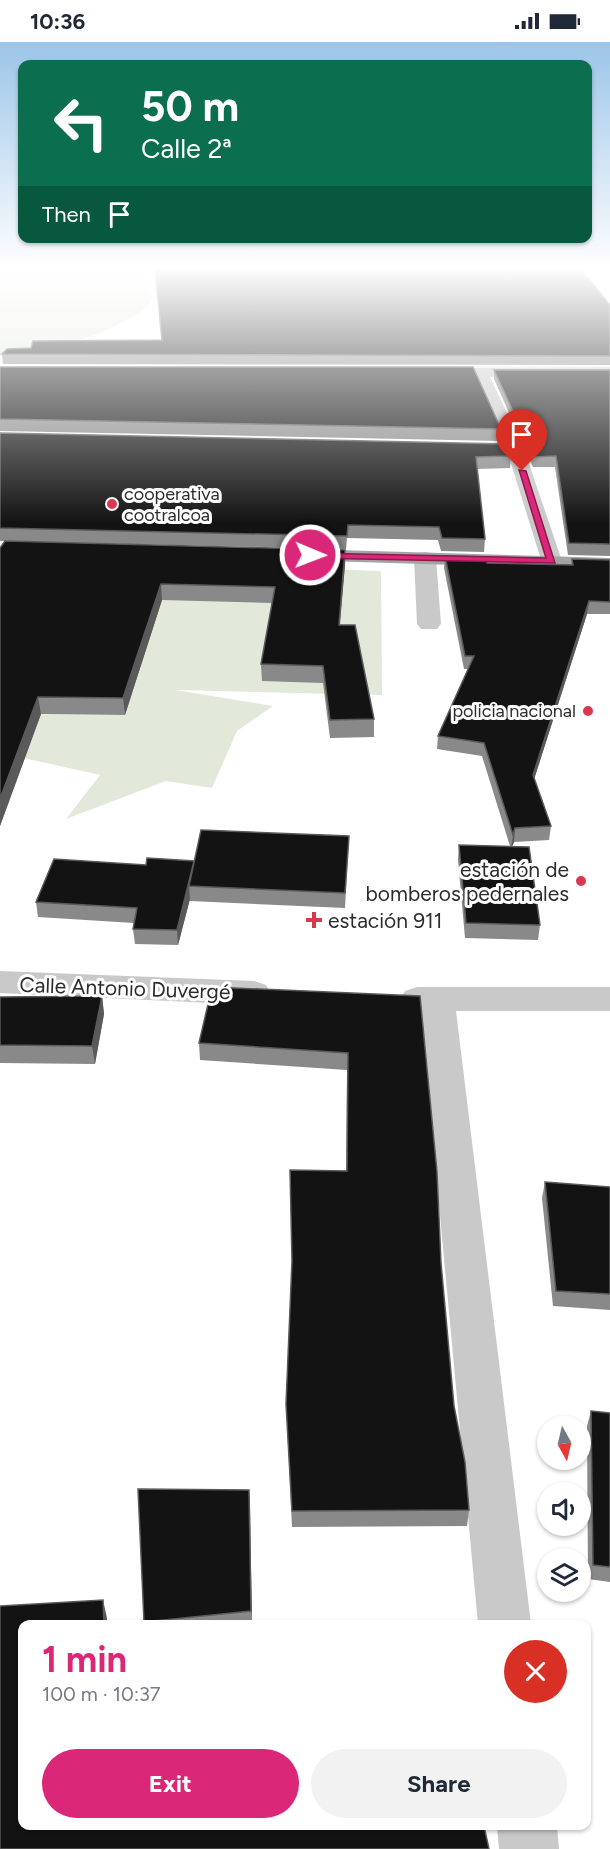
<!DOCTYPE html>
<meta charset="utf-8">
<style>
:root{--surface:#fff;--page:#f2f2f3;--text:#1f2937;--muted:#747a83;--accent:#db2777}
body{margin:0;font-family:Figtree,sans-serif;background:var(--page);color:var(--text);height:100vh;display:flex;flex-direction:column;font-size:22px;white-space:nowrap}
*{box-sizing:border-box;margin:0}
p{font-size:20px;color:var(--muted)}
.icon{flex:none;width:33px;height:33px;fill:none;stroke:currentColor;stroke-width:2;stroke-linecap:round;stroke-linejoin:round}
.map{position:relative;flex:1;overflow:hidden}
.details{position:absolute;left:18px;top:1578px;width:573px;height:210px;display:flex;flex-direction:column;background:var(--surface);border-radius:12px;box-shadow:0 2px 4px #0004}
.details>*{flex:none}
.banner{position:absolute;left:18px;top:18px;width:574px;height:183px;border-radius:12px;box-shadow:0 2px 4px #0004;background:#0b6e4f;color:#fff;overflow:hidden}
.needle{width:39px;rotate:172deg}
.fabs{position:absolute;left:537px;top:1374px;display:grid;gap:12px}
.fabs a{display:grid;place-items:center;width:54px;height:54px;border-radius:50%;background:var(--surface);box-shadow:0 2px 4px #0004;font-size:30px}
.pin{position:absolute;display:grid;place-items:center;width:51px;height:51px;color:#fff;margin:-62px -26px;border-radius:50% 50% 50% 0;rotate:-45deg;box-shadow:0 0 6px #0007}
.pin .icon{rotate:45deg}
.me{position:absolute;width:66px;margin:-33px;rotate:91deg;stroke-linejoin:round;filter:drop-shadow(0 0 4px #0008)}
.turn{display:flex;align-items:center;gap:21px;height:126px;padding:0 24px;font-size:27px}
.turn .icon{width:78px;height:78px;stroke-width:2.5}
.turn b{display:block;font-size:42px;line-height:51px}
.then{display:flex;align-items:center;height:57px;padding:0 24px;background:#0003;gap:12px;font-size:22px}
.round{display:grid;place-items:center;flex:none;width:63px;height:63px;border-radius:32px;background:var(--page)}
.head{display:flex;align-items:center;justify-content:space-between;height:102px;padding:0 24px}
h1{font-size:36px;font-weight:700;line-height:45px;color:var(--accent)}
.primary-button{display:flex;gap:12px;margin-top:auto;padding:12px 24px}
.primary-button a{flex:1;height:69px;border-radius:36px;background:var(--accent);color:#fff;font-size:24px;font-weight:700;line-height:69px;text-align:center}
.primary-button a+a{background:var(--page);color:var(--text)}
.status{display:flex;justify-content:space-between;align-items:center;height:42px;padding:0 30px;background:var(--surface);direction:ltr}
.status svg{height:16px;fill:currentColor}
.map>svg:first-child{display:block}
</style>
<div class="status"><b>10:36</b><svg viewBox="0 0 49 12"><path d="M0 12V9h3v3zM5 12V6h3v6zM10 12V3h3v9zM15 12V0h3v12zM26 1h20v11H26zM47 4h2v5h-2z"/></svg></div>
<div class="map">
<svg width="610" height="1807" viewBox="0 0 610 1807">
<rect width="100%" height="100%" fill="#fff"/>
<!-- green -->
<path fill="#e3e9da" d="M 0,228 L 142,228 L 145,243 L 153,253 L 150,263 C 110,294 50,309 0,314 Z
M 207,523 L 381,529 L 382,653 L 176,648 L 273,664 L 237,689 L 212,746 L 166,739 L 66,777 L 100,733 L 28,717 L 0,704 L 0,688 L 12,672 L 125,673 L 141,625 L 106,581 Z"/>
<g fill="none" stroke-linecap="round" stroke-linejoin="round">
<!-- minor -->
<path fill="#c9c9c9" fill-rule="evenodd" d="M 610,325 L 610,335 L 490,335 L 524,407 L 562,519 L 559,524 L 543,524 L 508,412 L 464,411 L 455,406 L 464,401 L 503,401 L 474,335 L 431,336 L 423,331 L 431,326 Z
M 425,510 L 433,511 L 436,516 L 441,582 L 437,587 L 421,587 L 417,582 L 414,516 L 417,511 Z
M 0,929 L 254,939 L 266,943 L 271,951 L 266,959 L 254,963 L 0,951 Z
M 417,945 L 610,945 L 610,969 L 456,969 L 531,1582 L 478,1582 L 421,969 L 405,965 L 400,957 L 405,949 Z
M 497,1784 L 557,1784 L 559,1807 L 499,1807 Z"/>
<!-- primary -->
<path fill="#a4a4a4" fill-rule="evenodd" d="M 302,507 L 610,516 L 610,528 L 294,518 L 291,513 L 294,508 Z"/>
</g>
<!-- wall -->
<path fill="#898989" d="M 610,263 L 610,323 L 3,322 L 2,312 L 162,298 Z
M 0,325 L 501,387 L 500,399 L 0,389 Z
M 494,328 L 610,328 L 610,514 L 568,513 L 555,425 L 533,425 L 494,337 Z
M 0,391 L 511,414 L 510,426 L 477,427 L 485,497 L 484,510 L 441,509 L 438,498 L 347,496 L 346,507 L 0,499 Z
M 0,506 L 345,523 L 340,583 L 374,677 L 374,695 L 330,696 L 323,641 L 262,639 L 261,622 L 272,561 L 162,558 L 125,673 L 41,672 L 0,784 Z
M 445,514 L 487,521 L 571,523 L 572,517 L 610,518 L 610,572 L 587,572 L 534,737 L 551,784 L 549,798 L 514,800 L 512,804 L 540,883 L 538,898 L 465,896 L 458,818 L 459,803 L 510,804 L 482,714 L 437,707 L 438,694 L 468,627 L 464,627 L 444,526 Z
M 349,794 L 345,866 L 190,859 L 190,857 L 178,903 L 135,902 L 133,887 L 134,881 L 38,875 L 36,860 L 146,823 L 194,819 Z
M 102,954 L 104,972 L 95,1022 L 0,1021 L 0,1023 L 0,955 Z
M 420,954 L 441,1221 L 454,1364 L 469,1468 L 467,1484 L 292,1485 L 286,1362 L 292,1222 L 346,1129 L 347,1028 L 200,1018 L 199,1001 Z
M 545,1140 L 610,1145 L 610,1268 L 553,1264 L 542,1156 Z
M 591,1369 L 610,1371 L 610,1540 L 588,1537 L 587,1384 Z
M 138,1447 L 249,1448 L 252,1582 L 145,1582 Z"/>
<!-- shaded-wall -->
<path fill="#5a5a5a" d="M 345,508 L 345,523 L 338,599 L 339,583 Z
M 161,542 L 162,558 L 125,673 L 123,656 Z
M 589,559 L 587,572 L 531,747 L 533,733 Z
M 38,655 L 41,672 L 0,784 L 0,757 Z
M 515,786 L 514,800 L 511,807 L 513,793 Z
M 194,819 L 189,844 L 190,857 L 178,903 L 177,888 Z
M 102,954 L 104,972 L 95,1022 L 92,1004 Z
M 249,1448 L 250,1463 L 252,1582 L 251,1569 Z
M 103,1558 L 107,1576 L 107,1582 L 104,1582 Z"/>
<!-- building -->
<path fill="#131313" stroke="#5a5a5a" stroke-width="1.5" d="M 155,228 L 582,228 L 610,263 L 610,314 L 2,312 L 7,307 L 31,306 L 33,299 L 162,298 Z
M 0,325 L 473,325 L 501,387 L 0,377 Z
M 494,328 L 610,328 L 610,502 L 569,501 L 556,414 L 534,415 Z
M 0,391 L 507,402 L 511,414 L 476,415 L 485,497 L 442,496 L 439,485 L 348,483 L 347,494 L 0,486 Z
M 5,499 L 345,508 L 339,583 L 355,583 L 374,677 L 330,678 L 323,624 L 261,622 L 275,545 L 161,542 L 123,656 L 38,655 L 0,757 L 0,506 Z
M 445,514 L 487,515 L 487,521 L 573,523 L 572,517 L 610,518 L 610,560 L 589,559 L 533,733 L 551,784 L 515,786 L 513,793 L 484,701 L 438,694 L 474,614 L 465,614 Z
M 201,788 L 349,794 L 345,851 L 189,844 Z
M 459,803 L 529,805 L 540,883 L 466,881 Z
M 147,816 L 194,819 L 177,888 L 133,887 L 137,866 L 36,860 L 54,817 L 146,823 Z
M 212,945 L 420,954 L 437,1130 L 441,1221 L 454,1364 L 465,1420 L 469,1468 L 292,1469 L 286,1362 L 292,1219 L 290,1128 L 347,1129 L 348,1011 L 199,1001 Z
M 102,954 L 92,1004 L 0,1003 L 0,955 Z
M 545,1140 L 610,1145 L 610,1252 L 556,1249 Z
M 591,1369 L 610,1371 L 610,1525 L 593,1523 Z
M 138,1447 L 249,1448 L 251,1569 L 144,1580 Z
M 103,1558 L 104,1582 L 22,1582 L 22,1784 L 484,1784 L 489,1807 L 0,1807 L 0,1564 Z"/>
<!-- sky -->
<linearGradient id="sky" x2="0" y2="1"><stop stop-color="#9bc5e8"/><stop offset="0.47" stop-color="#fff"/><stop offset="1" stop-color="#fff" stop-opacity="0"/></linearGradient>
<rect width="610" height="481" fill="url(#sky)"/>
<!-- route -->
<path fill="#db2777" stroke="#8e194d" stroke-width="1.5" d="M 519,428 L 526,429 L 555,521 L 310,516 L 305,513 L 310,511 L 546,516 Z"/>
<!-- markers -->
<g fill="#da384e" stroke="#fff" stroke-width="2">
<circle cx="112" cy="462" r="6"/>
<circle cx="588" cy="669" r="6"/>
<circle cx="581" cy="839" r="6"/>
<path d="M311 869h6v6h6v6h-6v6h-6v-6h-6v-6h6z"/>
</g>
<g text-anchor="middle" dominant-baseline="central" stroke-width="6" stroke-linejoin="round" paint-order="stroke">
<!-- far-poi labels -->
<g font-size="18" fill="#2c2c2c" stroke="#fff" text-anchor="start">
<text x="124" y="452">cooperativa<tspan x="124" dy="21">cootralcoa</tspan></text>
<text x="576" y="669" text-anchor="end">policia nacional</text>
</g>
<!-- poi labels -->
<g font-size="21" fill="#2c2c2c" stroke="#fff" text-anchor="end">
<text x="569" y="827">estación de<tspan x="569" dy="24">bomberos pedernales</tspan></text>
<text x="328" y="878" text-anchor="start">estación 911</text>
</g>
<!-- street labels -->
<g font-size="21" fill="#2c2c2c" stroke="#fff">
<text transform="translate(125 946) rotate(2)">Calle Antonio Duvergé</text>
</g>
</g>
</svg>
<div class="fabs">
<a><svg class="needle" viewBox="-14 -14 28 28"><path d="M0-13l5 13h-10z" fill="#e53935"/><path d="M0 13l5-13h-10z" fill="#747a83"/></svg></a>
<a><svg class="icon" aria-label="sound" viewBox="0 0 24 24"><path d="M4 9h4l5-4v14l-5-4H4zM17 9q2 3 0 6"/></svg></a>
<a><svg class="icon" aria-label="layers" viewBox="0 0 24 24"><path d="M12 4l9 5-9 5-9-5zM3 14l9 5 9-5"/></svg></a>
</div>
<div class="pin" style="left:522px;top:429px;background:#d93025"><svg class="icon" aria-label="arrive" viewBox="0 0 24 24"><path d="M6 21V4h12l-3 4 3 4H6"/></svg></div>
<svg class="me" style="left:310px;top:513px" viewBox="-20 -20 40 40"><circle r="17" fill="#db2777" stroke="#fff" stroke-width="3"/><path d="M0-11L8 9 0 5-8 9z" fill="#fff"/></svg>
<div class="banner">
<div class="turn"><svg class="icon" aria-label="left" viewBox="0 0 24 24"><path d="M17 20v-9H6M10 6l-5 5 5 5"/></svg><div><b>50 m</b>Calle 2ª</div></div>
<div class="then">Then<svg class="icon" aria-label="arrive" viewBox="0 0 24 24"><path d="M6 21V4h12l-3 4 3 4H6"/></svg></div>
</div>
<section class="details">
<div class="head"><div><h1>1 min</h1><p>100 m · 10:37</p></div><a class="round" style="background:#d93025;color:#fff"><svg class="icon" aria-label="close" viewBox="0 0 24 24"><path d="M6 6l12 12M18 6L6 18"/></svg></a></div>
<div class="primary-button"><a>Exit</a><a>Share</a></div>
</section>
</div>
